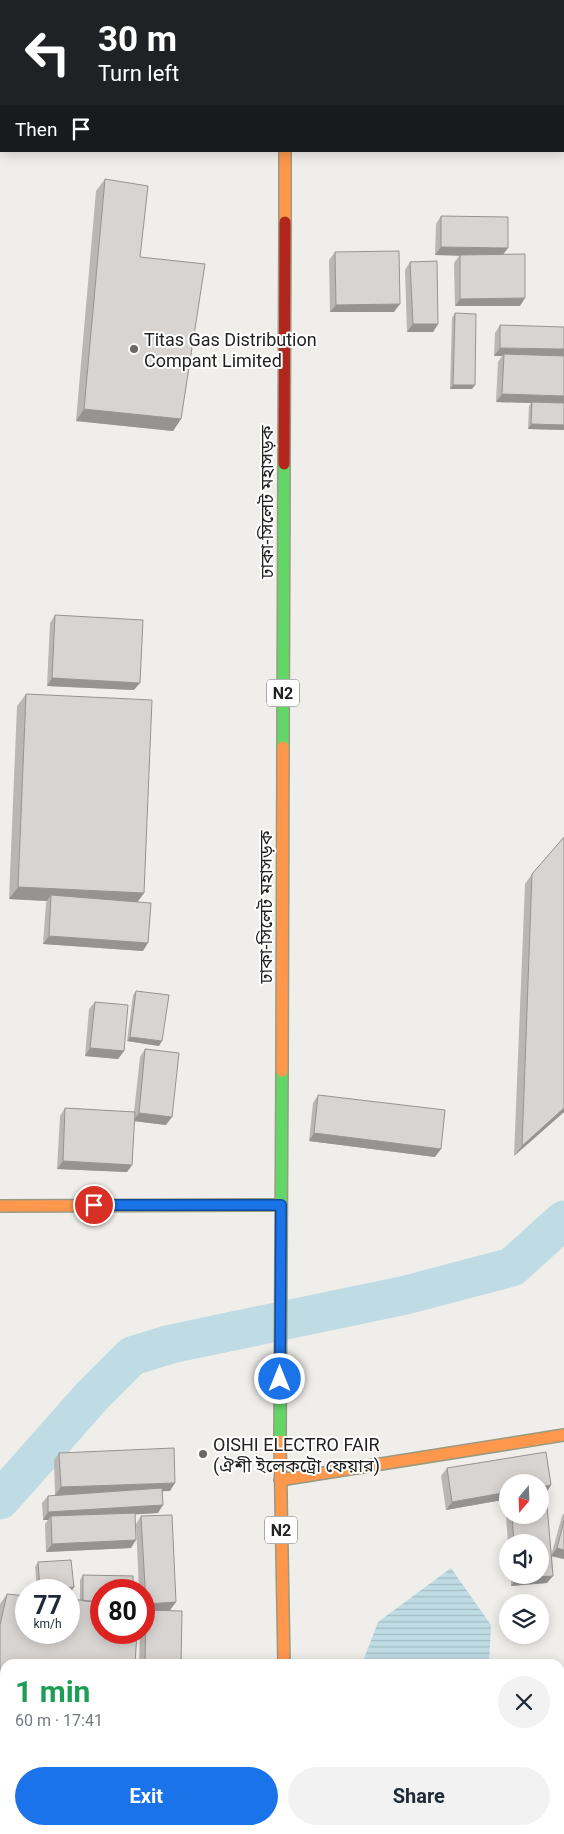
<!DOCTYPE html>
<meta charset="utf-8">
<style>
:root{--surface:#fff;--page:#f2f2f3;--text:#1f2937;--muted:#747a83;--accent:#1a73e8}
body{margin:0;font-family:Roboto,"Noto Sans Bengali",sans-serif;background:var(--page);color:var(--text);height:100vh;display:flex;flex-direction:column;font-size:19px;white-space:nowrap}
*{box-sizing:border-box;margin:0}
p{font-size:16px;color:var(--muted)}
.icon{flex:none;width:28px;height:28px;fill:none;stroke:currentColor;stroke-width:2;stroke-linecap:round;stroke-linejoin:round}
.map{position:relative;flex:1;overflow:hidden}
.panel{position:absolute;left:0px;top:1659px;width:565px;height:176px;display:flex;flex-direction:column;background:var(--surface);border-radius:15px 15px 0 0;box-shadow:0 2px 12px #0003}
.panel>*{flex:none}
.hud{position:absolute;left:0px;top:0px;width:565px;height:152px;box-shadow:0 2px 12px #0003;background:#202124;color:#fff;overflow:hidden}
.needle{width:32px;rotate:199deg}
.fabs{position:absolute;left:499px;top:1474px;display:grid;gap:10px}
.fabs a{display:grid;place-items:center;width:50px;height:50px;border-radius:50%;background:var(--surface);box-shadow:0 2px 12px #0003;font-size:25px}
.speed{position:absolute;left:15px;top:1579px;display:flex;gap:10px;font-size:25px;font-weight:700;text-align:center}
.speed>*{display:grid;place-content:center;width:65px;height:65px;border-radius:50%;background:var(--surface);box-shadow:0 2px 12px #0003;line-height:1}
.speed small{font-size:12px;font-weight:400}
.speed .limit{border:8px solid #d22;background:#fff;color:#111}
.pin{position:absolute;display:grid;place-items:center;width:42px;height:42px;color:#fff;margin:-21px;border:2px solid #fff;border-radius:50%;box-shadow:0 1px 5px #0007}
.me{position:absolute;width:55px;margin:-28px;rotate:0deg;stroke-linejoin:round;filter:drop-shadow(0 0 4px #0008)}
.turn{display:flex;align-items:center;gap:18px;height:105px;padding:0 15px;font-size:22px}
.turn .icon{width:65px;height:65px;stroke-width:2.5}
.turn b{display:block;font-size:35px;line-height:42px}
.then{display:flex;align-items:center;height:48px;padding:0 15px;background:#0003;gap:10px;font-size:19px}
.round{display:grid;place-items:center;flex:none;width:52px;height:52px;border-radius:26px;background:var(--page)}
.overview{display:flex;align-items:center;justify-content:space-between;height:85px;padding:0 15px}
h1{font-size:30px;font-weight:700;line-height:38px;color:#1e9e55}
.primary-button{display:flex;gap:10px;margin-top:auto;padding:10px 15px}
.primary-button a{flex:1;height:58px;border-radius:30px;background:var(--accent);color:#fff;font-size:20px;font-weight:700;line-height:58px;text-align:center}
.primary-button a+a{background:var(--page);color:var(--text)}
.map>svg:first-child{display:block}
</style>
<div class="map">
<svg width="564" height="1834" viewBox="0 0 564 1834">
<defs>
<pattern id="water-rules" width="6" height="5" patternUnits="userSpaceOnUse" patternTransform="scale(1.25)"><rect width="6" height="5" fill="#bfdbe3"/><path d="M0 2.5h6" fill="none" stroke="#a4bcc2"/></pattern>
</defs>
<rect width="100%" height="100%" fill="#f0eeeb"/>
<!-- water -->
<path fill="url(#water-rules)" d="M 451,1568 L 491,1625 L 489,1664 L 362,1664 L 378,1622 Z
M 361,1830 L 493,1830 L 494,1834 L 362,1834 Z"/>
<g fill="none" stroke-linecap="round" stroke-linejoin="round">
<!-- canal -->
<path stroke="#bfdbe3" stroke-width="39" d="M 0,1500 L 92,1396 L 132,1356 L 171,1344 L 406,1295 L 512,1267 L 564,1220"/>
<!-- fast casing -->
<g stroke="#999a82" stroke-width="14">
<path id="fast" d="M 286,0 L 286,1
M 283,747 L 284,464
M 280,1441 L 282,1071"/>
</g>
<!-- slow casing -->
<g stroke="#999a82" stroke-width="14">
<path id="slow" d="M 285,222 L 285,151
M 282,1071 L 283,747
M 0,1206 L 281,1205
M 280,1441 L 284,1664
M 280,1480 L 564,1435"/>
</g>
<!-- jam casing -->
<g stroke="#999a82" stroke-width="14">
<path id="jam" d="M 284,464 L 285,222
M 288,1830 L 288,1834"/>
</g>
<!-- fast -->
<use href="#fast" stroke="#63d668" stroke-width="11"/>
<!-- slow -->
<use href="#slow" stroke="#ff974d" stroke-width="11"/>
<!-- jam -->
<use href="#jam" stroke="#b3261e" stroke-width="11"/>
</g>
<!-- wall -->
<path fill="#b9b6b5" d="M 482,0 L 564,0 L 564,1 L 482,1 Z
M 105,179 L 140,257 L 181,419 L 173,431 L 76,421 L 96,191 Z
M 441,216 L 503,255 L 520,306 L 455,306 L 454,263 L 459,256 L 435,255 L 436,224 Z
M 335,252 L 394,312 L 330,312 L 329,260 Z
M 410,262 L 438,324 L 433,332 L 407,332 L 405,270 Z
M 455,313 L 472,389 L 450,389 L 452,318 Z
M 500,325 L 564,430 L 528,429 L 529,406 L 531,403 L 496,402 L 498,362 L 502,356 L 494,356 L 495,333 Z
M 55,615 L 134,690 L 47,686 L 50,623 Z
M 26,694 L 144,893 L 138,901 L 143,951 L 43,944 L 46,903 L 47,901 L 9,899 L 17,706 Z
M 564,837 L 564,1112 L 514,1156 L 525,884 L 532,874 Z
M 136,991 L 159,1046 L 127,1041 L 133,995 Z
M 95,1002 L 124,1051 L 118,1059 L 85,1056 L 89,1009 Z
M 145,1049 L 166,1125 L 134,1121 L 132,1165 L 127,1172 L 57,1169 L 60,1116 L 65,1108 L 134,1112 L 140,1057 Z
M 318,1095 L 435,1157 L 309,1141 L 313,1103 Z
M 546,1452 L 551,1485 L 546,1493 L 540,1494 L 540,1482 L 508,1482 L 508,1499 L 446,1510 L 441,1476 L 447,1468 Z
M 59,1453 L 170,1491 L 163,1491 L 158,1513 L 135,1514 L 131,1548 L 46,1552 L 45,1524 L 48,1520 L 43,1520 L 42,1503 L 48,1496 L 55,1495 L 54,1460 Z
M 564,1513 L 564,1559 L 551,1556 L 562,1516 Z
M 508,1514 L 508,1515 L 540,1515 L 547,1583 L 511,1586 L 511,1575 L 540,1575 L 540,1542 L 508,1542 L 506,1516 Z
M 141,1516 L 176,1602 L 170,1610 L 181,1664 L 139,1664 L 140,1632 L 144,1632 L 144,1590 L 139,1590 L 136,1524 Z
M 38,1562 L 71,1592 L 69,1590 L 37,1590 L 35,1567 Z
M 83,1575 L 133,1576 L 5,1827 L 0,1827 L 0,1604 L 7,1594 L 80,1600 L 80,1580 Z"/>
<!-- shaded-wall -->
<path fill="#969493" d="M 441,247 L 508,248 L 502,256 L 435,255 Z
M 525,298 L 520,306 L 455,306 L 460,299 Z
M 400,304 L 394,312 L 330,312 L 336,305 Z
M 413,324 L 438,324 L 433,332 L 407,332 Z
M 500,348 L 564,349 L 564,357 L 504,354 L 502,356 L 494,356 Z
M 453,385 L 475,385 L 472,389 L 450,389 Z
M 502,394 L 564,396 L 564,404 L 496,402 Z
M 84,409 L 181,419 L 173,431 L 76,421 Z
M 531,424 L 564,425 L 564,430 L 528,429 Z
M 52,678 L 140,683 L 134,690 L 47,686 Z
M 18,887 L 144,893 L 135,905 L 51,895 L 47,901 L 9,899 Z
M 49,936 L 148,943 L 143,951 L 43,944 Z
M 130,1037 L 162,1041 L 159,1046 L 127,1041 Z
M 90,1048 L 124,1051 L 118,1059 L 85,1056 Z
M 564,1108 L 564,1112 L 514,1156 L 522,1146 Z
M 139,1113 L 172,1117 L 166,1125 L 133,1121 Z
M 314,1133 L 441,1149 L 435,1157 L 309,1141 Z
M 63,1161 L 132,1165 L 127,1172 L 57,1169 Z
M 175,1483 L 170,1491 L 55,1495 L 61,1487 Z
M 551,1485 L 546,1493 L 540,1494 L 540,1487 Z
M 508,1492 L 508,1499 L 446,1510 L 452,1502 Z
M 163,1505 L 158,1513 L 51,1520 L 51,1516 L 48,1520 L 43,1520 L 48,1512 Z
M 136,1540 L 131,1548 L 46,1552 L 52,1544 Z
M 557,1548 L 564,1550 L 564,1559 L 551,1556 Z
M 553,1576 L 547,1583 L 511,1586 L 517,1578 Z
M 74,1587 L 71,1592 L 69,1592 L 69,1590 L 41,1590 Z
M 176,1602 L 170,1610 L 146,1610 L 144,1612 L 144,1607 L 146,1604 Z
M 0,1814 L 5,1814 L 5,1827 L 0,1827 Z
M 45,1830 L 124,1830 L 122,1834 L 99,1834 Z"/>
<!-- building -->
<path fill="#d7d4d2" stroke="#969493" d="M 489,0 L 564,0 L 564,70 L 564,1 L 489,1 Z
M 105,179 L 148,186 L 140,257 L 205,264 L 181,419 L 84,409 Z
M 441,216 L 508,217 L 508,248 L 441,247 Z
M 399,251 L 400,304 L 336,305 L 335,252 Z
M 525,254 L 525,298 L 460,299 L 460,255 Z
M 437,261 L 438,324 L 413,324 L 410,262 Z
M 455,313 L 476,314 L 475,385 L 453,385 Z
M 500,325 L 564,327 L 564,349 L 500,348 Z
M 504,354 L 564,356 L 564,396 L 502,394 Z
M 532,402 L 564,403 L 564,425 L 531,424 Z
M 55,615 L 143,620 L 140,683 L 52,678 Z
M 26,694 L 152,700 L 144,893 L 18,887 Z
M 564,837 L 564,1108 L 522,1146 L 532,874 Z
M 51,895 L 151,903 L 148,943 L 49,936 Z
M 136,991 L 169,995 L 162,1041 L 130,1037 Z
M 95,1002 L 128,1005 L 124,1051 L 90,1048 Z
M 145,1049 L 179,1053 L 172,1117 L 139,1113 Z
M 318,1095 L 445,1110 L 441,1149 L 314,1133 Z
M 65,1108 L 135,1112 L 132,1165 L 63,1161 Z
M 174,1448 L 175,1483 L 61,1487 L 59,1453 Z
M 546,1452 L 551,1485 L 540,1487 L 540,1482 L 508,1482 L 508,1492 L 452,1502 L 447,1468 Z
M 162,1488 L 163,1505 L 48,1512 L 48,1496 Z
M 547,1505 L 553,1576 L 517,1578 L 517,1575 L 540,1575 L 540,1542 L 514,1542 L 512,1515 L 540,1515 L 540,1506 Z
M 135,1513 L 136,1540 L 52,1544 L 51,1516 Z
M 172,1515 L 176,1602 L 146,1604 L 141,1516 Z
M 564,1521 L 564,1550 L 557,1548 Z
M 71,1560 L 74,1587 L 40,1590 L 38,1562 Z
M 83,1575 L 133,1576 L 133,1590 L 101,1590 L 101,1602 L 83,1601 Z
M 7,1594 L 26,1596 L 26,1632 L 69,1632 L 69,1599 L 101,1602 L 101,1632 L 137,1632 L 135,1664 L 5,1664 L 5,1814 L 0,1814 L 0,1625 Z
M 146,1610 L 182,1611 L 181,1664 L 145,1664 Z"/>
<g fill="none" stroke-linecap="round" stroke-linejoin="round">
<!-- route casing -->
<g stroke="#114b97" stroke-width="12">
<path id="route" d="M 94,1205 L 281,1205 L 280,1379"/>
</g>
<!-- route -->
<use href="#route" stroke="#1a73e8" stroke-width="9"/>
</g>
<!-- markers -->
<g fill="#6a6968" stroke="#fff" stroke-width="2">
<circle cx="134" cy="349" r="5"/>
<circle cx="203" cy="1454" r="5"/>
</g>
<g text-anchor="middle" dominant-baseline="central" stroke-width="4" stroke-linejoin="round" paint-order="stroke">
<!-- shield labels -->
<g fill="#fff" stroke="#646464" stroke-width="1">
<rect x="267" y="679.5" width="32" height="27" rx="4"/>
<rect x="265" y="1516.5" width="32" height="27" rx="4"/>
</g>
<g font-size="16" font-weight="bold" fill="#222">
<text x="283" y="693">N2</text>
<text x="281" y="1530">N2</text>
</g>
<!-- poi labels -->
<g font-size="18" fill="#222" stroke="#fff" text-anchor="start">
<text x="144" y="339">Titas Gas Distribution<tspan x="144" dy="21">Compant Limited</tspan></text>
<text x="213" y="1444">OISHI ELECTRO FAIR<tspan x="213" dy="21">(ঐশী ইলেকট্রো ফেয়ার)</tspan></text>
</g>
<!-- street labels -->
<g font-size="18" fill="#222" stroke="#fff">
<text transform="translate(266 502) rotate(-90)">ঢাকা-সিলেট মহাসড়ক</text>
<text transform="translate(265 907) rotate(-90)">ঢাকা-সিলেট মহাসড়ক</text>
</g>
</g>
</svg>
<div class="fabs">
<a><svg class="needle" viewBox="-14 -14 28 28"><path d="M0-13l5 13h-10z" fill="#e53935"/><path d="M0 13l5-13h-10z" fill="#747a83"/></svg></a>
<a><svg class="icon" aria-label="sound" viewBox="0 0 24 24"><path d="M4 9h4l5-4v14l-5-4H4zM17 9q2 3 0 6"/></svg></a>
<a><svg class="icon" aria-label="layers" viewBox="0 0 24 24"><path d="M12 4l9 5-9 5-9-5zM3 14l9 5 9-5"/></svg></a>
</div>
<div class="speed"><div>77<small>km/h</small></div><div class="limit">80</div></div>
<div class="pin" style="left:94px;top:1205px;background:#d93025"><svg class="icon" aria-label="arrive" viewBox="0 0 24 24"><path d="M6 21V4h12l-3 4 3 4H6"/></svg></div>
<svg class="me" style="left:280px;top:1379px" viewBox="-20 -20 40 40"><circle r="17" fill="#1a73e8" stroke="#fff" stroke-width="3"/><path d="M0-11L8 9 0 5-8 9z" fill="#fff"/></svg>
<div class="hud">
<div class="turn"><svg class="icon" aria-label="left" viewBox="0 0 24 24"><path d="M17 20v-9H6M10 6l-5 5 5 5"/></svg><div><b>30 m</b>Turn left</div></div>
<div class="then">Then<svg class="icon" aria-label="arrive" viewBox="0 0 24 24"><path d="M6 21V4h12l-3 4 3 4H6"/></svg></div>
</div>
<section class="panel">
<div class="overview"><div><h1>1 min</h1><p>60 m · 17:41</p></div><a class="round"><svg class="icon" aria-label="close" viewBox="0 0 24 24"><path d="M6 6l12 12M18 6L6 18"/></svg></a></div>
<div class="primary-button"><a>Exit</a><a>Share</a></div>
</section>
</div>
